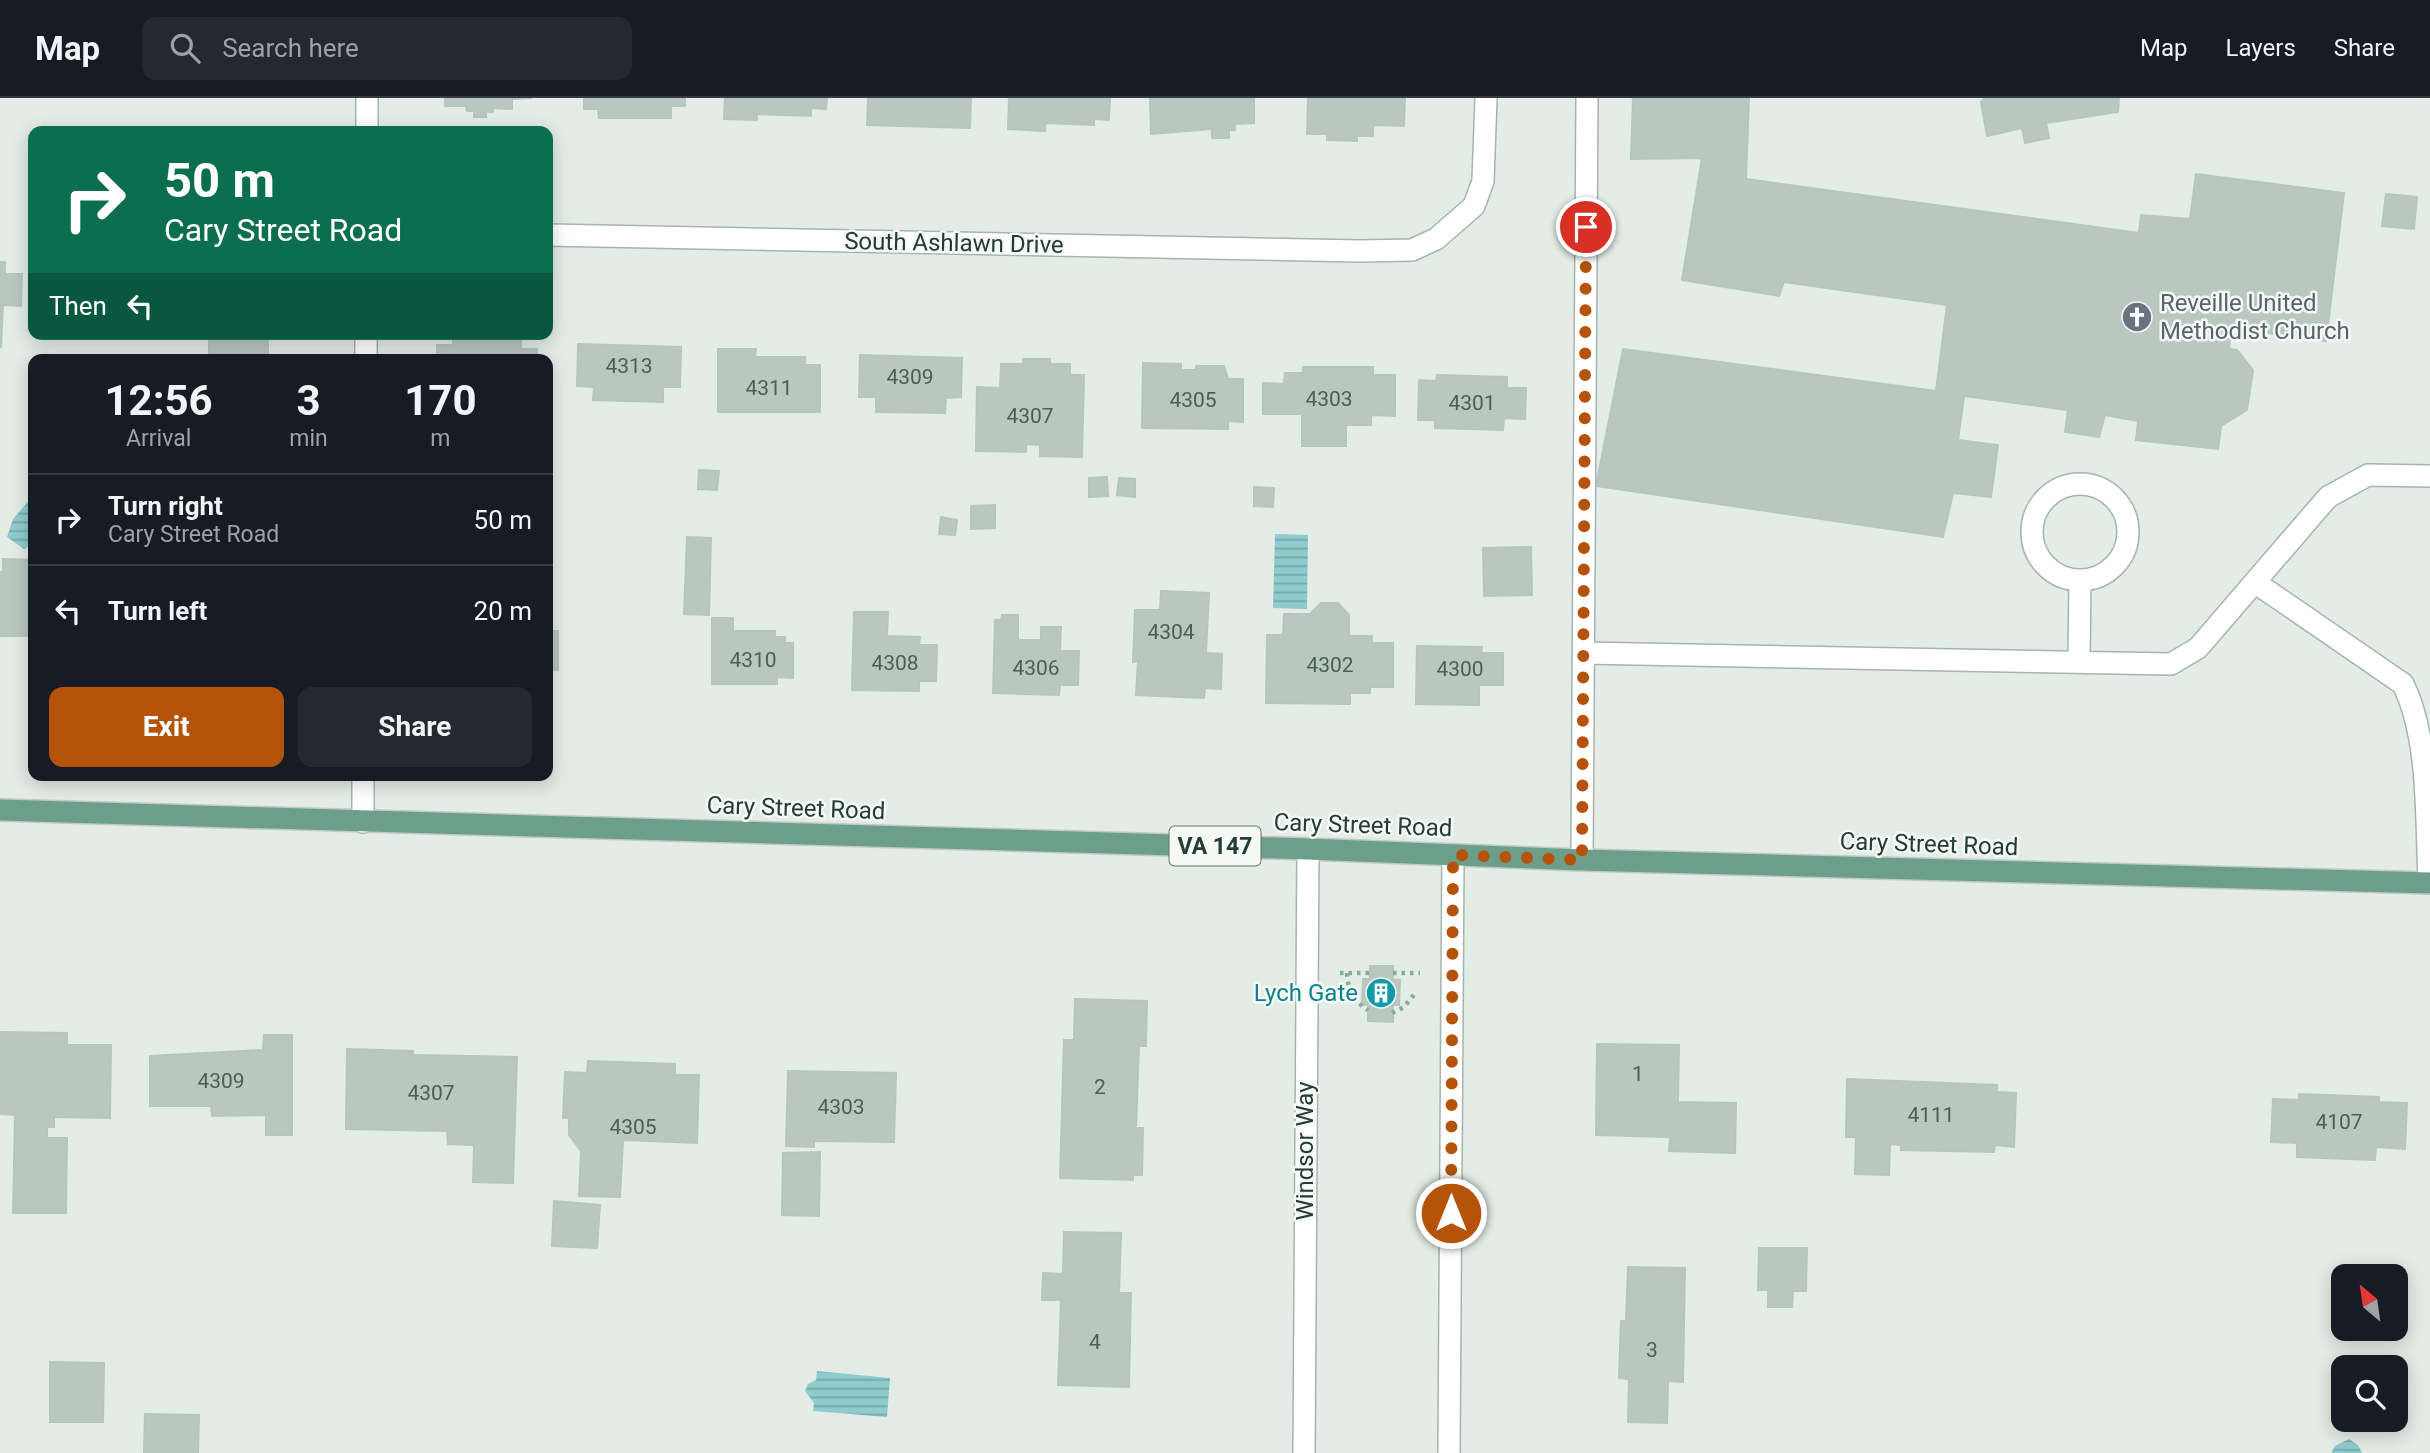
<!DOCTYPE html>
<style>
:root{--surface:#171b24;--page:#242831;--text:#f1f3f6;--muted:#9ea1a6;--line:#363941;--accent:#b45309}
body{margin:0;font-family:Roboto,sans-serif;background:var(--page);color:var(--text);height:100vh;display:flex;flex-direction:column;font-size:26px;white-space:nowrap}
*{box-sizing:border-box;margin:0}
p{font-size:23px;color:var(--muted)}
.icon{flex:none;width:38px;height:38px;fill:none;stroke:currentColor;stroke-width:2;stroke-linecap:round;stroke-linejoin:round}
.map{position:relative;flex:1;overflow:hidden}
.details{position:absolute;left:28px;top:256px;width:525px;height:427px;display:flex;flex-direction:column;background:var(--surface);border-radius:14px;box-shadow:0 4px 18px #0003}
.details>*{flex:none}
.banner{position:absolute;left:28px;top:28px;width:525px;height:214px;border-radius:14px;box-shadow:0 4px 18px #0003;background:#0b6e4f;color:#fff;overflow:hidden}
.needle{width:46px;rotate:331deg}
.tools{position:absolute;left:2331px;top:1166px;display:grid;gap:14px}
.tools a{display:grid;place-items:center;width:77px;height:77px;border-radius:14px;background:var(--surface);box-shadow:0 4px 18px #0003;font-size:35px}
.pin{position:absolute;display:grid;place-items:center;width:60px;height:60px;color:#fff;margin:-30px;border:4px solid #fff;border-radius:50%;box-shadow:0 2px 7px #0007}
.me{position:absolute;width:77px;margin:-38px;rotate:0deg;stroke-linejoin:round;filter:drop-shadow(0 0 5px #0008)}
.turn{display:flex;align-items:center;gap:24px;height:147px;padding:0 21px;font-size:32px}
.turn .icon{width:91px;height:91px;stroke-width:2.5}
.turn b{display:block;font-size:49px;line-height:60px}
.then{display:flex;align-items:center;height:66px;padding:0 21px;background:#0003;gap:14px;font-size:26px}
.eta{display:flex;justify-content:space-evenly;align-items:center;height:119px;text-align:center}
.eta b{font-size:42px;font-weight:700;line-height:49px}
.primary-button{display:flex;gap:14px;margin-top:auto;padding:14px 21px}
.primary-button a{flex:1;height:80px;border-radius:14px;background:var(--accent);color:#fff;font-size:28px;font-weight:700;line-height:80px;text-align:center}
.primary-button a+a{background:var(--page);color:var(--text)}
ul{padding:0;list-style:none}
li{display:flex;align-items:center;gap:21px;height:91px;padding:0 21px;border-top:2px solid var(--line)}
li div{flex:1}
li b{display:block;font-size:26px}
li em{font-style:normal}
header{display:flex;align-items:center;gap:42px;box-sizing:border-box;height:98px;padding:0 35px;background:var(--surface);border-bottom:2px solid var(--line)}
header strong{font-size:33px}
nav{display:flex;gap:38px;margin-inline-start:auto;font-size:24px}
.search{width:490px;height:63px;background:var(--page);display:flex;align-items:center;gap:18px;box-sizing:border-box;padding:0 24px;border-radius:14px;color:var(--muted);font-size:26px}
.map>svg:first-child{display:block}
</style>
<header>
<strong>Map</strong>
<div class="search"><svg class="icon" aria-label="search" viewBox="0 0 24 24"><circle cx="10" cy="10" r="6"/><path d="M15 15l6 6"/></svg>Search here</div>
<nav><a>Map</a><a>Layers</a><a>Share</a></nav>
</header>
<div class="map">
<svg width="2430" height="1355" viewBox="0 0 2430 1355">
<defs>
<pattern id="water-rules" width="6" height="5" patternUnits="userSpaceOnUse" patternTransform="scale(1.75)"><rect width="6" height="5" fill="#8fcbcd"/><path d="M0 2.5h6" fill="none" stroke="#75a6a7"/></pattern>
</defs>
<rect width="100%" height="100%" fill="#e3ece7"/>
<!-- water -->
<path fill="url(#water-rules)" d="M 33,398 L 33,446 L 24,451 L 7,439 L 13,421 Z
M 1275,436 L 1308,437 L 1307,511 L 1273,510 Z
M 817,1273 L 890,1280 L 887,1319 L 813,1313 L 814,1305 L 805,1293 L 808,1286 L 816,1282 Z
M 2349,1341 L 2358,1347 L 2362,1355 L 2331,1355 L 2335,1348 Z"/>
<!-- building -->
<path fill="#b9c7c0" stroke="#b6c5bd" stroke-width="2" d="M 445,0 L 532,0 L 512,1 L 512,11 L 493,10 L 493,14 L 486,14 L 486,19 L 474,19 L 474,13 L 467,13 L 466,8 L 445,8 Z
M 584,0 L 685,0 L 685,8 L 671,8 L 671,20 L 599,20 L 598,11 L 584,11 Z
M 725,0 L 827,0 L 826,11 L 811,10 L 811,18 L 757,16 L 757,22 L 724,21 Z
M 868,0 L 971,0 L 970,30 L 867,27 Z
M 1009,0 L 1110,0 L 1109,22 L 1094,21 L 1094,27 L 1045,25 L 1045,33 L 1008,31 Z
M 1150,0 L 1254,0 L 1254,25 L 1235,26 L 1235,32 L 1229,32 L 1229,40 L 1212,40 L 1212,31 L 1151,36 Z
M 1308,0 L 1405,0 L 1404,28 L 1373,27 L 1373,38 L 1357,38 L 1357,43 L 1327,42 L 1327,36 L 1307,36 Z
M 1633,0 L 1749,0 L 1746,81 L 2139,135 L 2141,117 L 2190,121 L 2196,76 L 2344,95 L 2326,243 L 2231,230 L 2229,251 L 2237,252 L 2253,272 L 2247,312 L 2221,328 L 2218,351 L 2136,342 L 2138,323 L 2105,317 L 2099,339 L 2065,334 L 2068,312 L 1964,298 L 1958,342 L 1998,347 L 1991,399 L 1953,395 L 1943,439 L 1596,388 L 1623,251 L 1936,293 L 1947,207 L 1784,184 L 1779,198 L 1682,182 L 1702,60 L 1631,61 Z
M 1985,0 L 2119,0 L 2118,14 L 2046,25 L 2049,40 L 2025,45 L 2022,30 L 1987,38 L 1981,4 Z
M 2386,96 L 2417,99 L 2414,131 L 2382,128 Z
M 0,164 L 5,164 L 5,176 L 22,176 L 21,208 L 3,207 L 1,250 Z
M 209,236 L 260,236 L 261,241 L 268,241 L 268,259 L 209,261 Z
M 478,236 L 498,236 L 497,242 L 521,243 L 521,251 L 537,251 L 537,261 L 437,261 L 437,247 L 453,247 L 453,240 L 478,241 Z
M 578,246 L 681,249 L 680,289 L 663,289 L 663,304 L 593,302 L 594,289 L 577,288 Z
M 718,251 L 756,251 L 755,259 L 805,259 L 805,267 L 820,267 L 820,314 L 718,314 Z
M 860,257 L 962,260 L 961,299 L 946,300 L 945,315 L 876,314 L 876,299 L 859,299 Z
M 1023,261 L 1050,261 L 1050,266 L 1070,266 L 1070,277 L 1084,277 L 1082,359 L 1040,358 L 1040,347 L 1026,346 L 1026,354 L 976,353 L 977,289 L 1000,290 L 1001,266 L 1023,266 Z
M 1143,265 L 1181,266 L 1181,272 L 1196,272 L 1196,268 L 1224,268 L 1228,281 L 1243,281 L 1243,324 L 1228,323 L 1228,331 L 1142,330 Z
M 1303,269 L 1373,269 L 1373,277 L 1395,277 L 1395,318 L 1371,317 L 1371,327 L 1346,327 L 1346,348 L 1302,348 L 1302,316 L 1263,316 L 1263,285 L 1284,286 L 1285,275 L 1303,275 Z
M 1437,277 L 1507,279 L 1507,290 L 1526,290 L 1525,321 L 1504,320 L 1503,332 L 1435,330 L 1435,322 L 1418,322 L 1419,282 L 1436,283 Z
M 699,372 L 719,373 L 717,392 L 698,391 Z
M 1107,379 L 1108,398 L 1089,399 L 1089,380 Z
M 1119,380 L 1135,381 L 1135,399 L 1117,397 Z
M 1254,389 L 1274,390 L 1273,409 L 1254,408 Z
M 995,407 L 995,430 L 971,431 L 971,408 Z
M 941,419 L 957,422 L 955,437 L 939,436 Z
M 687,439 L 711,440 L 709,517 L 684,516 Z
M 1531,449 L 1532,497 L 1484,498 L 1483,450 Z
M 3,461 L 33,462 L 33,538 L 0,538 L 0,474 L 3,474 Z
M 1161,493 L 1209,495 L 1206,555 L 1222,556 L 1221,591 L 1205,590 L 1204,600 L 1136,597 L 1138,563 L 1133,564 L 1135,512 L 1160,512 Z
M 1321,505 L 1338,505 L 1349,517 L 1349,538 L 1372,538 L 1372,545 L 1393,545 L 1393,589 L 1370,589 L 1370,595 L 1350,595 L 1350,606 L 1266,605 L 1267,537 L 1283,537 L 1284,516 L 1310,516 Z
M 854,514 L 888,514 L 887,538 L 920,539 L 919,547 L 937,547 L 936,583 L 919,583 L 919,593 L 852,592 Z
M 1002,517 L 1018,517 L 1018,542 L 1041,542 L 1041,529 L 1061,529 L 1060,553 L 1079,553 L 1078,587 L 1060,587 L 1059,597 L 993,595 L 995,522 L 1001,522 Z
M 712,520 L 733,520 L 733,533 L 775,533 L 775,539 L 785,539 L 785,545 L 793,545 L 793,580 L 777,579 L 777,586 L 712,586 Z
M 548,533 L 558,533 L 558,572 L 548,572 Z
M 1417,548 L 1482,549 L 1481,555 L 1503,555 L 1503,587 L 1479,587 L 1479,607 L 1416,606 Z
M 1370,868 L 1393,868 L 1393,882 L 1400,882 L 1399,907 L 1393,907 L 1393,924 L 1368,923 L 1368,907 L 1362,907 L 1363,881 L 1370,881 Z
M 1075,901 L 1147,903 L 1146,948 L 1139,948 L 1136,1030 L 1143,1030 L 1142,1077 L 1133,1077 L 1133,1082 L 1060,1080 L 1064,942 L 1074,942 Z
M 0,934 L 67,935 L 67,947 L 111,947 L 110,1020 L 54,1019 L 54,1029 L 47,1029 L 47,1040 L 67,1040 L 66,1115 L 13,1115 L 15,1017 L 0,1016 Z
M 264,937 L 292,937 L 292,1037 L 266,1037 L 266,1017 L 212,1018 L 211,1008 L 150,1008 L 150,958 L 263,952 Z
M 1597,946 L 1679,947 L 1678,1004 L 1736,1005 L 1735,1055 L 1669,1053 L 1670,1039 L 1596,1037 Z
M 347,951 L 413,953 L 413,957 L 517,959 L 513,1085 L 473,1084 L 474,1047 L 448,1046 L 447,1033 L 346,1031 Z
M 588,963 L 675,966 L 675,977 L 699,977 L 697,1045 L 623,1042 L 620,1099 L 579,1098 L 581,1053 L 569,1037 L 569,1020 L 563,1020 L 565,974 L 587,975 Z
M 788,973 L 896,975 L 894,1044 L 814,1043 L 814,1049 L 786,1048 Z
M 1847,981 L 1997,987 L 1997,994 L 2016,995 L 2014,1049 L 1995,1047 L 1994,1054 L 1901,1052 L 1901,1047 L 1890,1046 L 1889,1077 L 1855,1076 L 1856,1039 L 1846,1039 Z
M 2299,996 L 2379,999 L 2379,1004 L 2407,1005 L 2405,1051 L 2376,1049 L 2375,1062 L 2297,1059 L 2297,1045 L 2271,1044 L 2273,1001 L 2299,1002 Z
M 820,1054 L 819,1118 L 782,1117 L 783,1055 Z
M 554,1103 L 600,1107 L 597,1150 L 552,1148 Z
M 1064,1134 L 1121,1135 L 1119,1195 L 1131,1195 L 1129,1289 L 1058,1287 L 1061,1202 L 1042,1202 L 1043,1175 L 1063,1176 Z
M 1759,1150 L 1807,1150 L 1806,1193 L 1793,1193 L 1792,1209 L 1768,1209 L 1768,1192 L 1758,1192 Z
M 1628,1169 L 1685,1170 L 1683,1284 L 1668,1283 L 1667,1325 L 1628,1324 L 1629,1281 L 1619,1280 L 1621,1223 L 1626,1223 Z
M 50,1264 L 104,1265 L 103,1324 L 50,1324 Z
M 145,1316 L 199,1317 L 198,1355 L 144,1355 Z"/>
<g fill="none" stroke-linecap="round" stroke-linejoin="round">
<!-- minor casing -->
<g stroke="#a6b4ad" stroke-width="24">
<path id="minor" d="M 367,33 L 367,0
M 548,137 L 1360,153 L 1412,152 L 1436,141 L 1474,108 L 1483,83 L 1486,0
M 366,261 L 366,236
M2032 434a48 48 0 1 1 96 0a48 48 0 1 1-96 0Z
M 2256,485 L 2403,586 C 2430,641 2426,722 2429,785
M 1584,555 L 2171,566 L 2198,550 L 2328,399 L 2368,377 L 2430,378
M 2079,564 L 2080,483
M 363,724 L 363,677
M 1582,762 L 1587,0
M 1304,1355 L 1308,751
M 1449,1355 L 1453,757"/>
</g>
<!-- major casing -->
<g stroke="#c2c8c6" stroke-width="24">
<path id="major" d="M 0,712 L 1308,751 L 1582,762 L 2430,785"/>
</g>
<!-- path -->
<path stroke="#86ae9c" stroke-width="4.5" stroke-dasharray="3.5 5" stroke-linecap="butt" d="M 1340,875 L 1370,875
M 1347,875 C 1348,892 1353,903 1368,912
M 1393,875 L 1420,875
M 1392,915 L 1404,909 L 1417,893"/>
<!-- minor -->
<use href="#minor" stroke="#fff" stroke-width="21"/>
<!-- major -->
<use href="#major" stroke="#6b9f8b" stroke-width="21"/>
</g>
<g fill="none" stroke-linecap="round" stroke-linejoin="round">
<!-- route -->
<path stroke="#b45309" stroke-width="12" stroke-dasharray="0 21.6" d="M 1451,1115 L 1453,757 L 1582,762 L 1586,129"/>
</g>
<!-- icons -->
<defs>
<g id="church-disc" transform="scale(1.575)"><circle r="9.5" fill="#6b7280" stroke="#f4f9f6"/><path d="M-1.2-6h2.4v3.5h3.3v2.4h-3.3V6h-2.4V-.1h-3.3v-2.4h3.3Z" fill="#fff"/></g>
<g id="building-disc" transform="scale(1.575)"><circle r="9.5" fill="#0f9aa8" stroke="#f4f9f6"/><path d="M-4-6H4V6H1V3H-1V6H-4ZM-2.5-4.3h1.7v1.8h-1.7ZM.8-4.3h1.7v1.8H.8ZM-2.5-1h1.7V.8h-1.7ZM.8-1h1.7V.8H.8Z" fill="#fff"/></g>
</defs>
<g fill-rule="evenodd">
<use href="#church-disc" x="2137" y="219"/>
<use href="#building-disc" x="1381" y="895"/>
</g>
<g text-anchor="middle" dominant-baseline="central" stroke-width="5" stroke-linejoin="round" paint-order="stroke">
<!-- number labels -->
<g font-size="21" fill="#495f56">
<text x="629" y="268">4313</text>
<text x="910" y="279">4309</text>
<text x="769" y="290">4311</text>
<text x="1329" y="301">4303</text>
<text x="1193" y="302">4305</text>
<text x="1472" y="305">4301</text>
<text x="1030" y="318">4307</text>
<text x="1171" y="534">4304</text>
<text x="753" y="562">4310</text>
<text x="895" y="565">4308</text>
<text x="1330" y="567">4302</text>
<text x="1036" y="570">4306</text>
<text x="1460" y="571">4300</text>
<text x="1638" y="976">1</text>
<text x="221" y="983">4309</text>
<text x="1100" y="989">2</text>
<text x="431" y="995">4307</text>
<text x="841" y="1009">4303</text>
<text x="1931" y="1017">4111</text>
<text x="2339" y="1024">4107</text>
<text x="633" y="1029">4305</text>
<text x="1095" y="1244">4</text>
<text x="1652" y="1252">3</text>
</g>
<!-- shield labels -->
<rect fill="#f4f9f6" stroke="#62756e" stroke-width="2" x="1169.5" y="728.5" width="91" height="39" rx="5"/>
<g font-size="23" font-weight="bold" fill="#243c33">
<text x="1215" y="748">VA 147</text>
</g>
<!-- street labels -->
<g font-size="24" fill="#243c33" stroke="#f4f9f6">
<text transform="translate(954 145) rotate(1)">South Ashlawn Drive</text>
<text transform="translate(796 710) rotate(2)">Cary Street Road</text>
<text transform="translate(1363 727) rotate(2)">Cary Street Road</text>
<text transform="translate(1929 746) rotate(2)">Cary Street Road</text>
<text transform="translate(1305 1053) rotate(-90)">Windsor Way</text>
</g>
<!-- worship labels -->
<g font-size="24" fill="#5b616d" stroke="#f4f9f6" text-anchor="start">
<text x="2160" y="205">Reveille United<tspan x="2160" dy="28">Methodist Church</tspan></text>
</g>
<!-- culture labels -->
<g font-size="24" fill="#0d838f" stroke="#f4f9f6" text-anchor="end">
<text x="1358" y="895">Lych Gate</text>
</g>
</g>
</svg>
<div class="tools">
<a><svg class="needle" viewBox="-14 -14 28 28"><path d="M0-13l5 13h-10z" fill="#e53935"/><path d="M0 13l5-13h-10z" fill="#9ea1a6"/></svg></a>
<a><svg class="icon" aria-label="search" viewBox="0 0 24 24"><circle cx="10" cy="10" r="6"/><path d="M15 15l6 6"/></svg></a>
</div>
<div class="pin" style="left:1586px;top:129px;background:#d93025"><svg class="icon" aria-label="arrive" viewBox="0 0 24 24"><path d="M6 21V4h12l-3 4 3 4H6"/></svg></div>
<svg class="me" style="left:1451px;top:1115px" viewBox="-20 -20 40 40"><circle r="17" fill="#b45309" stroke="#fff" stroke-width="3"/><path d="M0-11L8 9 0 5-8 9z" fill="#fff"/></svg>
<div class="banner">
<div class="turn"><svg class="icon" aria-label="right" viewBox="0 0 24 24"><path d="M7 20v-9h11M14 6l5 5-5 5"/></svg><div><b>50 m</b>Cary Street Road</div></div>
<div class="then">Then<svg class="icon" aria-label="left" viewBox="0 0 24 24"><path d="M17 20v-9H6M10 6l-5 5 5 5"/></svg></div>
</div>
<section class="details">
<div class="eta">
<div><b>12:56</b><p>Arrival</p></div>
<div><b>3</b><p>min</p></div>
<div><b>170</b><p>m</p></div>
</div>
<ul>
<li><svg class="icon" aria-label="right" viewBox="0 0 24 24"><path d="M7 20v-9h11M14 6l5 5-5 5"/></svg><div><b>Turn right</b><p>Cary Street Road</p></div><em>50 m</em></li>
<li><svg class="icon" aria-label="left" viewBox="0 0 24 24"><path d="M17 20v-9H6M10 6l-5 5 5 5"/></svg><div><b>Turn left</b></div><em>20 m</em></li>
</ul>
<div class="primary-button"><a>Exit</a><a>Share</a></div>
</section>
</div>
